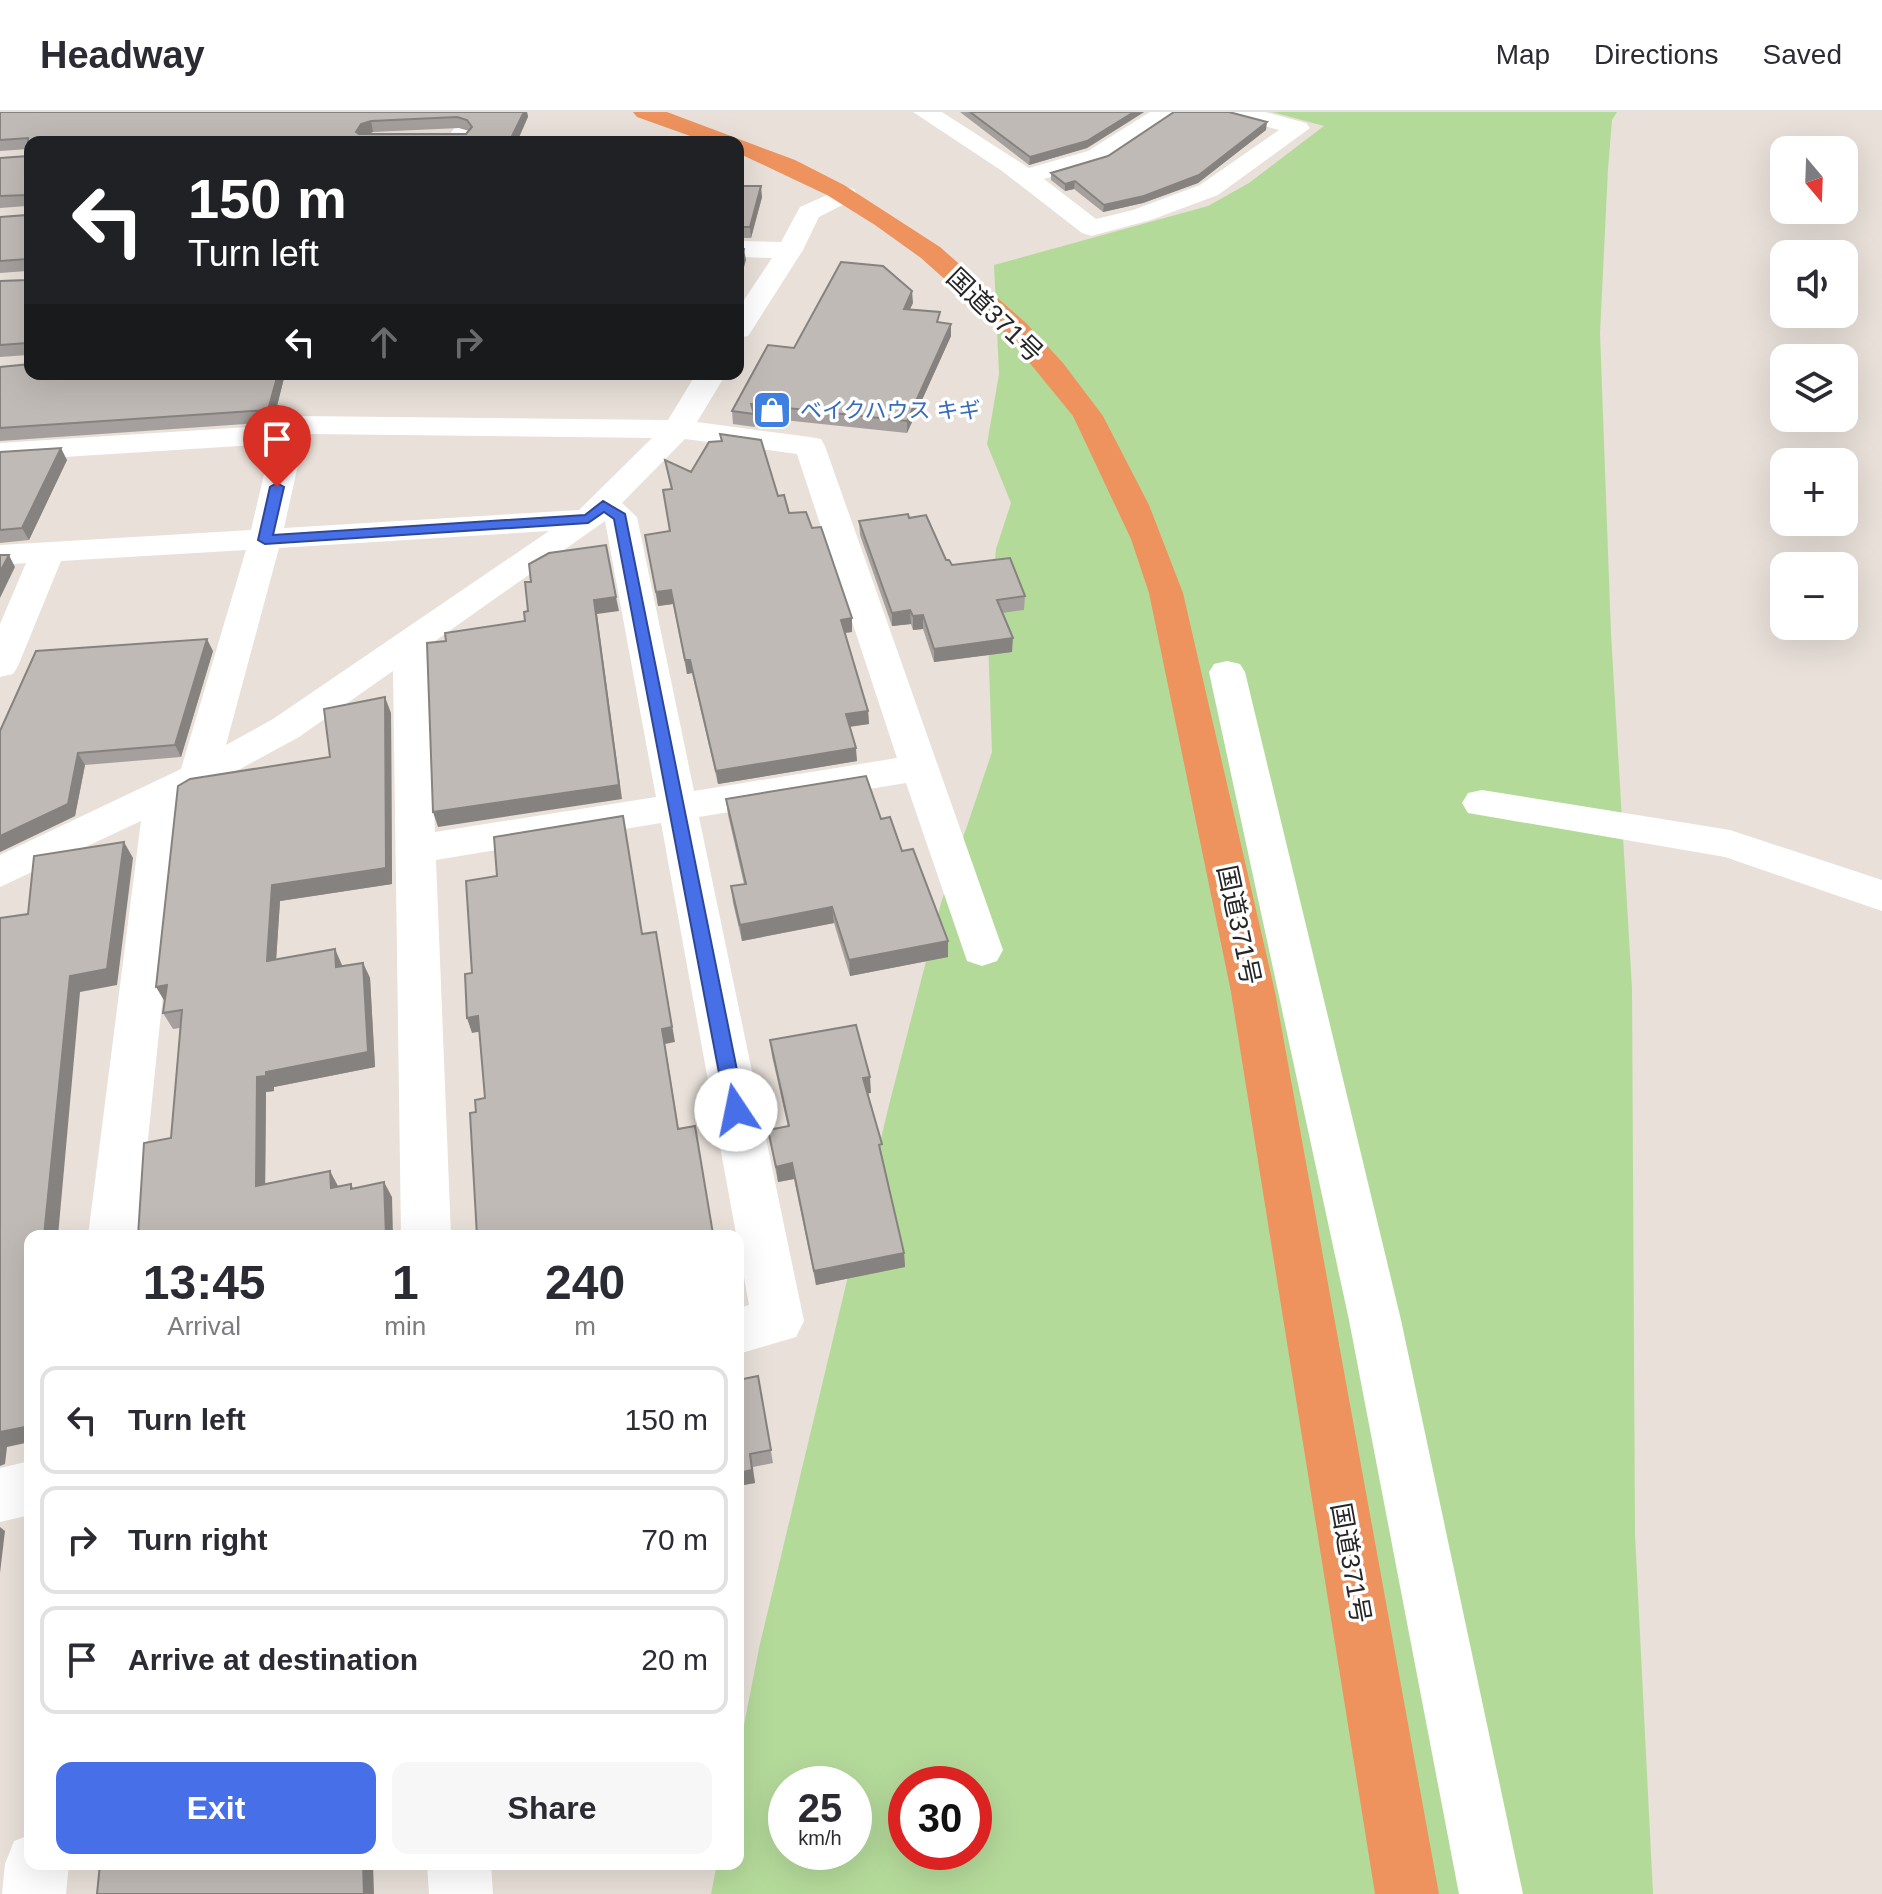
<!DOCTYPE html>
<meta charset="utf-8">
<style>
:root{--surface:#fff;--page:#f7f7f7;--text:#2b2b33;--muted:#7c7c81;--line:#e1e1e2;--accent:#466fe8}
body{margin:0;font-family:Arial,"Noto Sans JP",sans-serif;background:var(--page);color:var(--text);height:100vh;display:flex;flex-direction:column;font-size:30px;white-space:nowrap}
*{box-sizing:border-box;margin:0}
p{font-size:26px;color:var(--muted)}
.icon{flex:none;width:44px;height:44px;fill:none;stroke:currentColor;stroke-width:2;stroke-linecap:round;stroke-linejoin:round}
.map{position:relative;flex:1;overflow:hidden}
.sheet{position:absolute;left:24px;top:1118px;width:720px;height:640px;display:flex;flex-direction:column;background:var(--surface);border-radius:16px;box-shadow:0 8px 32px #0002}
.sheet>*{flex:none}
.hud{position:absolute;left:24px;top:24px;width:720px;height:244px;border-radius:16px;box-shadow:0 8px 32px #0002;background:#202124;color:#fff;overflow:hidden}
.needle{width:52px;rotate:161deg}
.fabs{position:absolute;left:1770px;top:24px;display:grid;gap:16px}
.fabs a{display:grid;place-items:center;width:88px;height:88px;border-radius:16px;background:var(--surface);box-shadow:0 8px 32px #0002;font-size:40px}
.speed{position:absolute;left:768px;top:1654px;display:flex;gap:16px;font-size:40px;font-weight:700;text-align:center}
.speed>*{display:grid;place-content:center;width:104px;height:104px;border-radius:50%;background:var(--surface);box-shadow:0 8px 32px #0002;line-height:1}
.speed small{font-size:20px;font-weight:400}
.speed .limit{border:12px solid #d22;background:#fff;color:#111}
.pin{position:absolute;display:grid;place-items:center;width:68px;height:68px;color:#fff;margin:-82px -34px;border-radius:50% 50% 50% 0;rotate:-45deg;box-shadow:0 0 8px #0007}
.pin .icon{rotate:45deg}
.me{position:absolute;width:88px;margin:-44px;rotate:349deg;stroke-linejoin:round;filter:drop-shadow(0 0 6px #0008)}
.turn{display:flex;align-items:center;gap:28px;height:168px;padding:0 32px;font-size:36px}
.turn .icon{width:104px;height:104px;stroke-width:2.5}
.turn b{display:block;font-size:56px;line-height:68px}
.lanes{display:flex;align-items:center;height:76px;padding:0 32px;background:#0003;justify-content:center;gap:40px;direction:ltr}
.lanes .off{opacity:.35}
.eta{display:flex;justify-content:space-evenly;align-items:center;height:136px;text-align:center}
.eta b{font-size:48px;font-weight:700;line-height:56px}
.primary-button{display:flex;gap:16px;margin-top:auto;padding:16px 32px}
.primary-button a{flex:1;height:92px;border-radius:16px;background:var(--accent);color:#fff;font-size:32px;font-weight:700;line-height:92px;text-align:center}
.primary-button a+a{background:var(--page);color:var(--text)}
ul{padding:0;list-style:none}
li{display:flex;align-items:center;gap:24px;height:108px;margin:0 16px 12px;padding:0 16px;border:4px solid var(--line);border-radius:16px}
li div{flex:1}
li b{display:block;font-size:30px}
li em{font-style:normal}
header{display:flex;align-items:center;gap:48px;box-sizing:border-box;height:112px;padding:0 40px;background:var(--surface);border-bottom:2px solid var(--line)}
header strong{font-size:38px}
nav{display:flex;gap:44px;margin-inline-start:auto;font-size:28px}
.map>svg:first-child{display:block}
</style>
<header>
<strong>Headway</strong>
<nav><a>Map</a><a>Directions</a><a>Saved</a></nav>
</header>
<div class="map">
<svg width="1882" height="1782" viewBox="0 0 1882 1782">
<rect width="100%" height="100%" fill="#e8e0d9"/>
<!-- green -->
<path fill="#b4da9a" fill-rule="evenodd" d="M 1272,0 L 1617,0 L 1612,8 L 1608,57 L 1600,221 L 1611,522 L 1632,876 L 1635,1423 L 1653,1782 L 711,1782 L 717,1752 L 738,1752 L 738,1644 L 759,1536 L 889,993 L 941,791 L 992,640 L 988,528 L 996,437 L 1011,391 L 987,332 L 999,262 L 994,153 L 1208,94 L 1249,71 L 1324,14 ZM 786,1672 L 854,1672 L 854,1740 L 786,1740 ZM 906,1672 L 974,1672 L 974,1740 L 906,1740 Z"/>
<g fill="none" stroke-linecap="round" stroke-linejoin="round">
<!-- minor -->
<path fill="#fff" fill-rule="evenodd" d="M 466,0 L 490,0 L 468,30 L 444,30 Z
M 913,0 L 942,0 L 1029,56 L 1088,39 L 1150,0 L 1178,0 L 1106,49 L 1044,67 L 1096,107 L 1133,98 L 1200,73 L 1279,18 L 1231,5 L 1227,0 L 1265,0 L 1306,11 L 1310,16 L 1218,83 L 1151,108 L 1091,124 L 1082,121 L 1002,59 Z
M 845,75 L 854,77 L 857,82 L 854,87 L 819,105 L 803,138 L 752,218 L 748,224 L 738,226 L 738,197 L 772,146 L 738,145 L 738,129 L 781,130 L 800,95 Z
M 696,262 L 726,262 L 697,310 L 810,325 L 821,327 L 825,334 L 1003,838 L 997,849 L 982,854 L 967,849 L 906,671 L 699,705 L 804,1209 L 796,1225 L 738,1242 L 738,1196 L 749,1193 L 661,711 L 436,748 L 451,1124 L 401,1124 L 393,559 L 299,625 L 183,688 L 138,1124 L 88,1124 L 141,709 L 0,775 L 0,743 L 181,657 L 246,438 L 61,449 L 18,554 L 13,562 L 0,565 L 0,512 L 26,451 L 0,453 L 0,433 L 251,418 L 271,332 L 0,349 L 0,331 L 281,313 L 301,304 L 668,308 ZM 308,322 L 652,326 L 579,398 L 284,416 L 304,326 ZM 685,327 L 797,342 L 897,646 L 694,679 L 637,405 L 622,391 ZM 605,409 L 656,685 L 435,720 L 428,534 ZM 549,419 L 273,607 L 226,633 L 279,436 Z
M 1227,549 L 1240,552 L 1245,560 L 1401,1208 L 1523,1782 L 1459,1782 L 1349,1208 L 1209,560 L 1214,552 Z
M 1482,678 L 1730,718 L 1882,768 L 1882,799 L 1725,745 L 1468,701 L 1462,691 L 1468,681 Z
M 30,1349 L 30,1403 L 0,1410 L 0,1356 Z
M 30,1723 L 30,1752 L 69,1752 L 66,1782 L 2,1782 L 5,1752 L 14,1729 Z
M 427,1752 L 491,1752 L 493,1782 L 429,1782 Z"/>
<!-- highway -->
<path fill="#ee935e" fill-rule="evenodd" d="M 633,0 L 667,0 L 795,48 L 844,73 L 940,135 L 1026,211 L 1063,251 L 1103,304 L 1149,393 L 1183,481 L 1275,880 L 1439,1782 L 1375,1782 L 1231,880 L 1149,481 L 1131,427 L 1073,304 L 1006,222 L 921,146 L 875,113 L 827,83 L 738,41 L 738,30 L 707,30 L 637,5 Z"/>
</g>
<!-- wall -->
<path fill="#a5a09d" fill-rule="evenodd" d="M 0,0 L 527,0 L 528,5 L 30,262 L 285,262 L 273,310 L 0,329 L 0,255 L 30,252 L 28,243 L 0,245 L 0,169 L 27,168 L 27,159 L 0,161 L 0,105 L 27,103 L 27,94 L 0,96 L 0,46 L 28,44 L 28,37 L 0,39 ZM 459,16 L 469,19 L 466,22 L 366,22 L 373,20 Z
M 960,0 L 1144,0 L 1087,36 L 1029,53 Z
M 1266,18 L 1198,71 L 1143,91 L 1103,100 L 1074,77 L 1065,79 L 1051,68 L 1051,61 L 1108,44 Z
M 738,74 L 762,85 L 751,126 L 738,126 Z
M 913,191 L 910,197 L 940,211 L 951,212 L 951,224 L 907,321 L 754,305 L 755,315 L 733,312 L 732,299 L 794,236 Z
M 720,322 L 778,384 L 789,401 L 852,520 L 845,521 L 868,599 L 869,612 L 850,615 L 857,649 L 718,672 L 692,561 L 687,562 L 673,492 L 658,494 L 645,423 L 670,419 L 671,377 L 665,348 L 691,360 L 721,329 Z
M 0,340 L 67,348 L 29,428 L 0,431 Z
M 909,406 L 952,453 L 1025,484 L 1024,498 L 1002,501 L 1012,540 L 934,550 L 923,517 L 913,518 L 911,512 L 892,514 L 860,423 L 859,409 Z
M 213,539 L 181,645 L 85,653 L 75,704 L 0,740 L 0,619 Z
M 391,601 L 392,772 L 280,789 L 276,848 L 342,853 L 342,854 L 363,851 L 370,866 L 375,955 L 274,975 L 274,979 L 266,980 L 265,1072 L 338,1074 L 338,1075 L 351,1072 L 353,1076 L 392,1085 L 138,1124 L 171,1026 L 180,916 L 173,917 L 163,901 L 330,645 Z
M 726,687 L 881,707 L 902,739 L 948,845 L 850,864 L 834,811 L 742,829 L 733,791 L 731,774 L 744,772 L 728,703 Z
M 770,928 L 871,981 L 868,981 L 904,1141 L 905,1155 L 816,1173 L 794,1067 L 778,1070 L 771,1034 L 768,1018 L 788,1015 L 772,944 Z
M 758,1264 L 773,1351 L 753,1355 L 755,1371 L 738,1374 L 738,1268 Z"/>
<!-- shaded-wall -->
<path fill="#86827f" d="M 524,0 L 527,0 L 528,5 L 517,30 L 509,30 Z
M 1134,0 L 1144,0 L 1087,36 L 1029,53 L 1030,45 Z
M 371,9 L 373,20 L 364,23 L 359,30 L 356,20 L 361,12 Z
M 1267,10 L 1266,18 L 1198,71 L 1143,91 L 1103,100 L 1104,93 Z
M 1075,69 L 1074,77 L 1065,79 L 1065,72 Z
M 761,74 L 762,85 L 751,126 L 750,115 Z
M 744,137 L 746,148 L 738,177 L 738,161 Z
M 912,179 L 913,191 L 904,209 L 904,197 Z
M 951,212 L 951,224 L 907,321 L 907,309 Z
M 278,262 L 285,262 L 273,310 L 268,298 Z
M 61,336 L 67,348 L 29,428 L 22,416 Z
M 9,443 L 15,455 L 0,486 L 0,460 Z
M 671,478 L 673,492 L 658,494 L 656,480 Z
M 616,485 L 619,499 L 597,502 L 622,687 L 438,715 L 433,700 L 594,488 Z
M 910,498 L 911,512 L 892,514 L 892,501 Z
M 923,503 L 923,517 L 913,518 L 913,504 Z
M 852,506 L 852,520 L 842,521 L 841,508 Z
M 1013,526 L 1012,540 L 934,550 L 934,537 Z
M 207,527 L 213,539 L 181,645 L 175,633 Z
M 685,548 L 690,548 L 692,561 L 687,562 Z
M 385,585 L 391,601 L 392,772 L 280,789 L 275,865 L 267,849 L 272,773 Z
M 868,599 L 869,612 L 846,615 L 846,602 Z
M 856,636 L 857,649 L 718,672 L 716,659 Z
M 78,641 L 85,653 L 75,704 L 0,740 L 0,724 Z
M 124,730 L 133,746 L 117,873 L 80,880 L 58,1124 L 44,1124 L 70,864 Z
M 832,795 L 834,811 L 742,829 L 740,813 Z
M 656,820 L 675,930 L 665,932 L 681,1032 L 662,917 Z
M 948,829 L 948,845 L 850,864 L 849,848 Z
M 335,837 L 342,853 L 343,871 L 336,855 Z
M 363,851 L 370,866 L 375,955 L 274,975 L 274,979 L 266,980 L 265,1088 L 256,1074 L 257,965 L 266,960 Z
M 167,873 L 165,890 L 156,875 Z
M 478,904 L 483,919 L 472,921 L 467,906 Z
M 870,965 L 871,981 L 864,982 L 863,966 Z
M 792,1051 L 794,1067 L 778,1070 L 776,1055 Z
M 330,1059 L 338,1074 L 339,1091 L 331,1076 Z
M 384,1070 L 392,1085 L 393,1124 L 386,1124 Z
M 904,1141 L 905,1155 L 816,1173 L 814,1159 Z
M 30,1278 L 30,1330 L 7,1335 L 5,1352 L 0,1354 L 0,1320 Z
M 750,1342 L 755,1371 L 738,1374 L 738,1361 Z
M 0,1415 L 5,1419 L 0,1461 Z
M 363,1752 L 373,1752 L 374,1782 L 364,1782 Z"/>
<!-- building -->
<path fill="#c0bab6" stroke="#86827f" stroke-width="2" fill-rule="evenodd" d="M 0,0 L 524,0 L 509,30 L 30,30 L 30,262 L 278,262 L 268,298 L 0,316 L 0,255 L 30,252 L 27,231 L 0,233 L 0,169 L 27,168 L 27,147 L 0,149 L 0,105 L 27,103 L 27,83 L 0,84 L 0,46 L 28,44 L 28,26 L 0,28 ZM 457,5 L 467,8 L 472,15 L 466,22 L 359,22 L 356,20 L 361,12 L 371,9 Z
M 970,0 L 1134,0 L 1087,29 L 1030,45 Z
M 1174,0 L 1229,0 L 1267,10 L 1199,63 L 1144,84 L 1104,93 L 1075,69 L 1065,72 L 1051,61 L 1108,44 Z
M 738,74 L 761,74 L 750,115 L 738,115 Z
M 738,136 L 744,137 L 738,161 Z
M 841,150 L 883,154 L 912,179 L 904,197 L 940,200 L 937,210 L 951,212 L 907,309 L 751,292 L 754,302 L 732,299 L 768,233 L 794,236 Z
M 720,322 L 761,328 L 778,384 L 784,383 L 789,401 L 806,400 L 812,416 L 821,415 L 852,506 L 841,508 L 868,599 L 846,602 L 856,636 L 716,659 L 690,548 L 685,548 L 671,478 L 656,480 L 645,423 L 670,419 L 663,378 L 672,377 L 665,348 L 691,360 L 709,330 L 722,329 Z
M 61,336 L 22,416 L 0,418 L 0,340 Z
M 908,402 L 909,406 L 926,403 L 946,448 L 949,448 L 952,453 L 1010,446 L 1025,484 L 997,488 L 1013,526 L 934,537 L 923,503 L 913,504 L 910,498 L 892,501 L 859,409 Z
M 606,433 L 616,485 L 594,488 L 619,673 L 433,700 L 427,531 L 446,529 L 445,521 L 525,509 L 524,500 L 528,499 L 525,470 L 531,470 L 529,452 L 549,441 Z
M 0,443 L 9,443 L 0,460 Z
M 207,527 L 175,633 L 78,641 L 68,692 L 0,724 L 0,619 L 36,539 Z
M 385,585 L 386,756 L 272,773 L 267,849 L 335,837 L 336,855 L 363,851 L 368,940 L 266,960 L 266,964 L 257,965 L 256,1074 L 330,1059 L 331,1076 L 351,1072 L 351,1077 L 384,1070 L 386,1124 L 138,1124 L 144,1031 L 171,1026 L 182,898 L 163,901 L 167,873 L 156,875 L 178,674 L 190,667 L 330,645 L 324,597 Z
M 866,664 L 881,707 L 890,705 L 902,739 L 913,737 L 948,829 L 849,848 L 832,795 L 740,813 L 731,774 L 746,772 L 726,687 Z
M 623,704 L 642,822 L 656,820 L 672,915 L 662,917 L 678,1017 L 695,1014 L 713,1122 L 722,1120 L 722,1124 L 477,1124 L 470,1001 L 476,1000 L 475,988 L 485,986 L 478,904 L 467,906 L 465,862 L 472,861 L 466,769 L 497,764 L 494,725 Z
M 124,730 L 107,857 L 70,864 L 44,1124 L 30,1124 L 30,1278 L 25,1315 L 0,1320 L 0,806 L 28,802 L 34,744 Z
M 856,913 L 870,965 L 863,966 L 882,1032 L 879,1033 L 904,1141 L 814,1159 L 792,1051 L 776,1055 L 768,1018 L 789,1014 L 770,928 Z
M 758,1264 L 771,1338 L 750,1342 L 752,1358 L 738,1361 L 738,1268 Z
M 100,1752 L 363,1752 L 364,1782 L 97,1782 Z"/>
<!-- route -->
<path fill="#466fe8" stroke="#2e4897" stroke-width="2" d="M 277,371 L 284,375 L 273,423 L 585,403 L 603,389 L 625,402 L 745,998 L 743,1003 L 729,1003 L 726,998 L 614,407 L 604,400 L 588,411 L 265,432 L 258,428 L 270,375 Z"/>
<!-- icons -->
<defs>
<g id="shop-square" transform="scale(2)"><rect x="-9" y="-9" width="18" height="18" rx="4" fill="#3f7fe0" stroke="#fff"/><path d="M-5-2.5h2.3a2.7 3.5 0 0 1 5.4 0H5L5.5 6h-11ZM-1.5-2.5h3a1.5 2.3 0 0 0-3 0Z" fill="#fff"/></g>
</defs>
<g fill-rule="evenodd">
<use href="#shop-square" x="772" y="298"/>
</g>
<g text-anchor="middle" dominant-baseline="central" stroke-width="7" stroke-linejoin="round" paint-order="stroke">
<!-- far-shop labels -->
<g font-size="22" fill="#366cbe" stroke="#fff" text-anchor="start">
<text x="800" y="298">ベイクハウス キギ</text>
</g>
<!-- street labels -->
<g font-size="26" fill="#262626" stroke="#fff">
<text transform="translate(995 203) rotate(44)">国道371号</text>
<text transform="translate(1239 813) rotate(78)">国道371号</text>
<text transform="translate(1351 1451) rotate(80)">国道371号</text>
</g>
</g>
</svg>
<div class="fabs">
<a><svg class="needle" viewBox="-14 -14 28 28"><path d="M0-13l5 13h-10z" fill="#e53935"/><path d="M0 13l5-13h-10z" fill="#7c7c81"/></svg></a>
<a><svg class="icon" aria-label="sound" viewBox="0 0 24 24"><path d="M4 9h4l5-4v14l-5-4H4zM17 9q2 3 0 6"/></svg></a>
<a><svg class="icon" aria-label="layers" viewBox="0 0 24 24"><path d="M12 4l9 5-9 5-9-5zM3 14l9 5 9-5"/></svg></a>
<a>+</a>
<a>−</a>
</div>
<div class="speed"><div>25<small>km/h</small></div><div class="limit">30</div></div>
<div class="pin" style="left:277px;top:375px;background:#d93025"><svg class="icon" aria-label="arrive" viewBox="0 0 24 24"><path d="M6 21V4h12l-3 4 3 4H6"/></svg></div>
<svg class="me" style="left:736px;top:998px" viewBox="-20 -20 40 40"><circle r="19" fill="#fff"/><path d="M0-13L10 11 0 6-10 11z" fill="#466fe8"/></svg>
<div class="hud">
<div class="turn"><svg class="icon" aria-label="left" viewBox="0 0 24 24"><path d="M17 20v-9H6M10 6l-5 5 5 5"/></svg><div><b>150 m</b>Turn left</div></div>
<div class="lanes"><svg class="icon" aria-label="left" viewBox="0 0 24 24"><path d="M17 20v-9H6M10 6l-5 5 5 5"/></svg><svg class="icon off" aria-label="ahead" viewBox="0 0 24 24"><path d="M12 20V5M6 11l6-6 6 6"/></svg><svg class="icon off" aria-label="right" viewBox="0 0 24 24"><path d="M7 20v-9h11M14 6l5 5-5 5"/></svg></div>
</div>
<section class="sheet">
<div class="eta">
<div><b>13:45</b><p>Arrival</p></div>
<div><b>1</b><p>min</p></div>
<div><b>240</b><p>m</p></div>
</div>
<ul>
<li><svg class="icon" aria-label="left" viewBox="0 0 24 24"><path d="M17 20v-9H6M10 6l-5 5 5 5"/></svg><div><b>Turn left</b></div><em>150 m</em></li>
<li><svg class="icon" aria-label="right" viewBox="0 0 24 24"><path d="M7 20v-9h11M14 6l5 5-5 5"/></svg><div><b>Turn right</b></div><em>70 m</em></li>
<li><svg class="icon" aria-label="arrive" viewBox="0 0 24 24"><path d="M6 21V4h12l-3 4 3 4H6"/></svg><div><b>Arrive at destination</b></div><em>20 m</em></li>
</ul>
<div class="primary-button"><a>Exit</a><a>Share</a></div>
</section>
</div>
